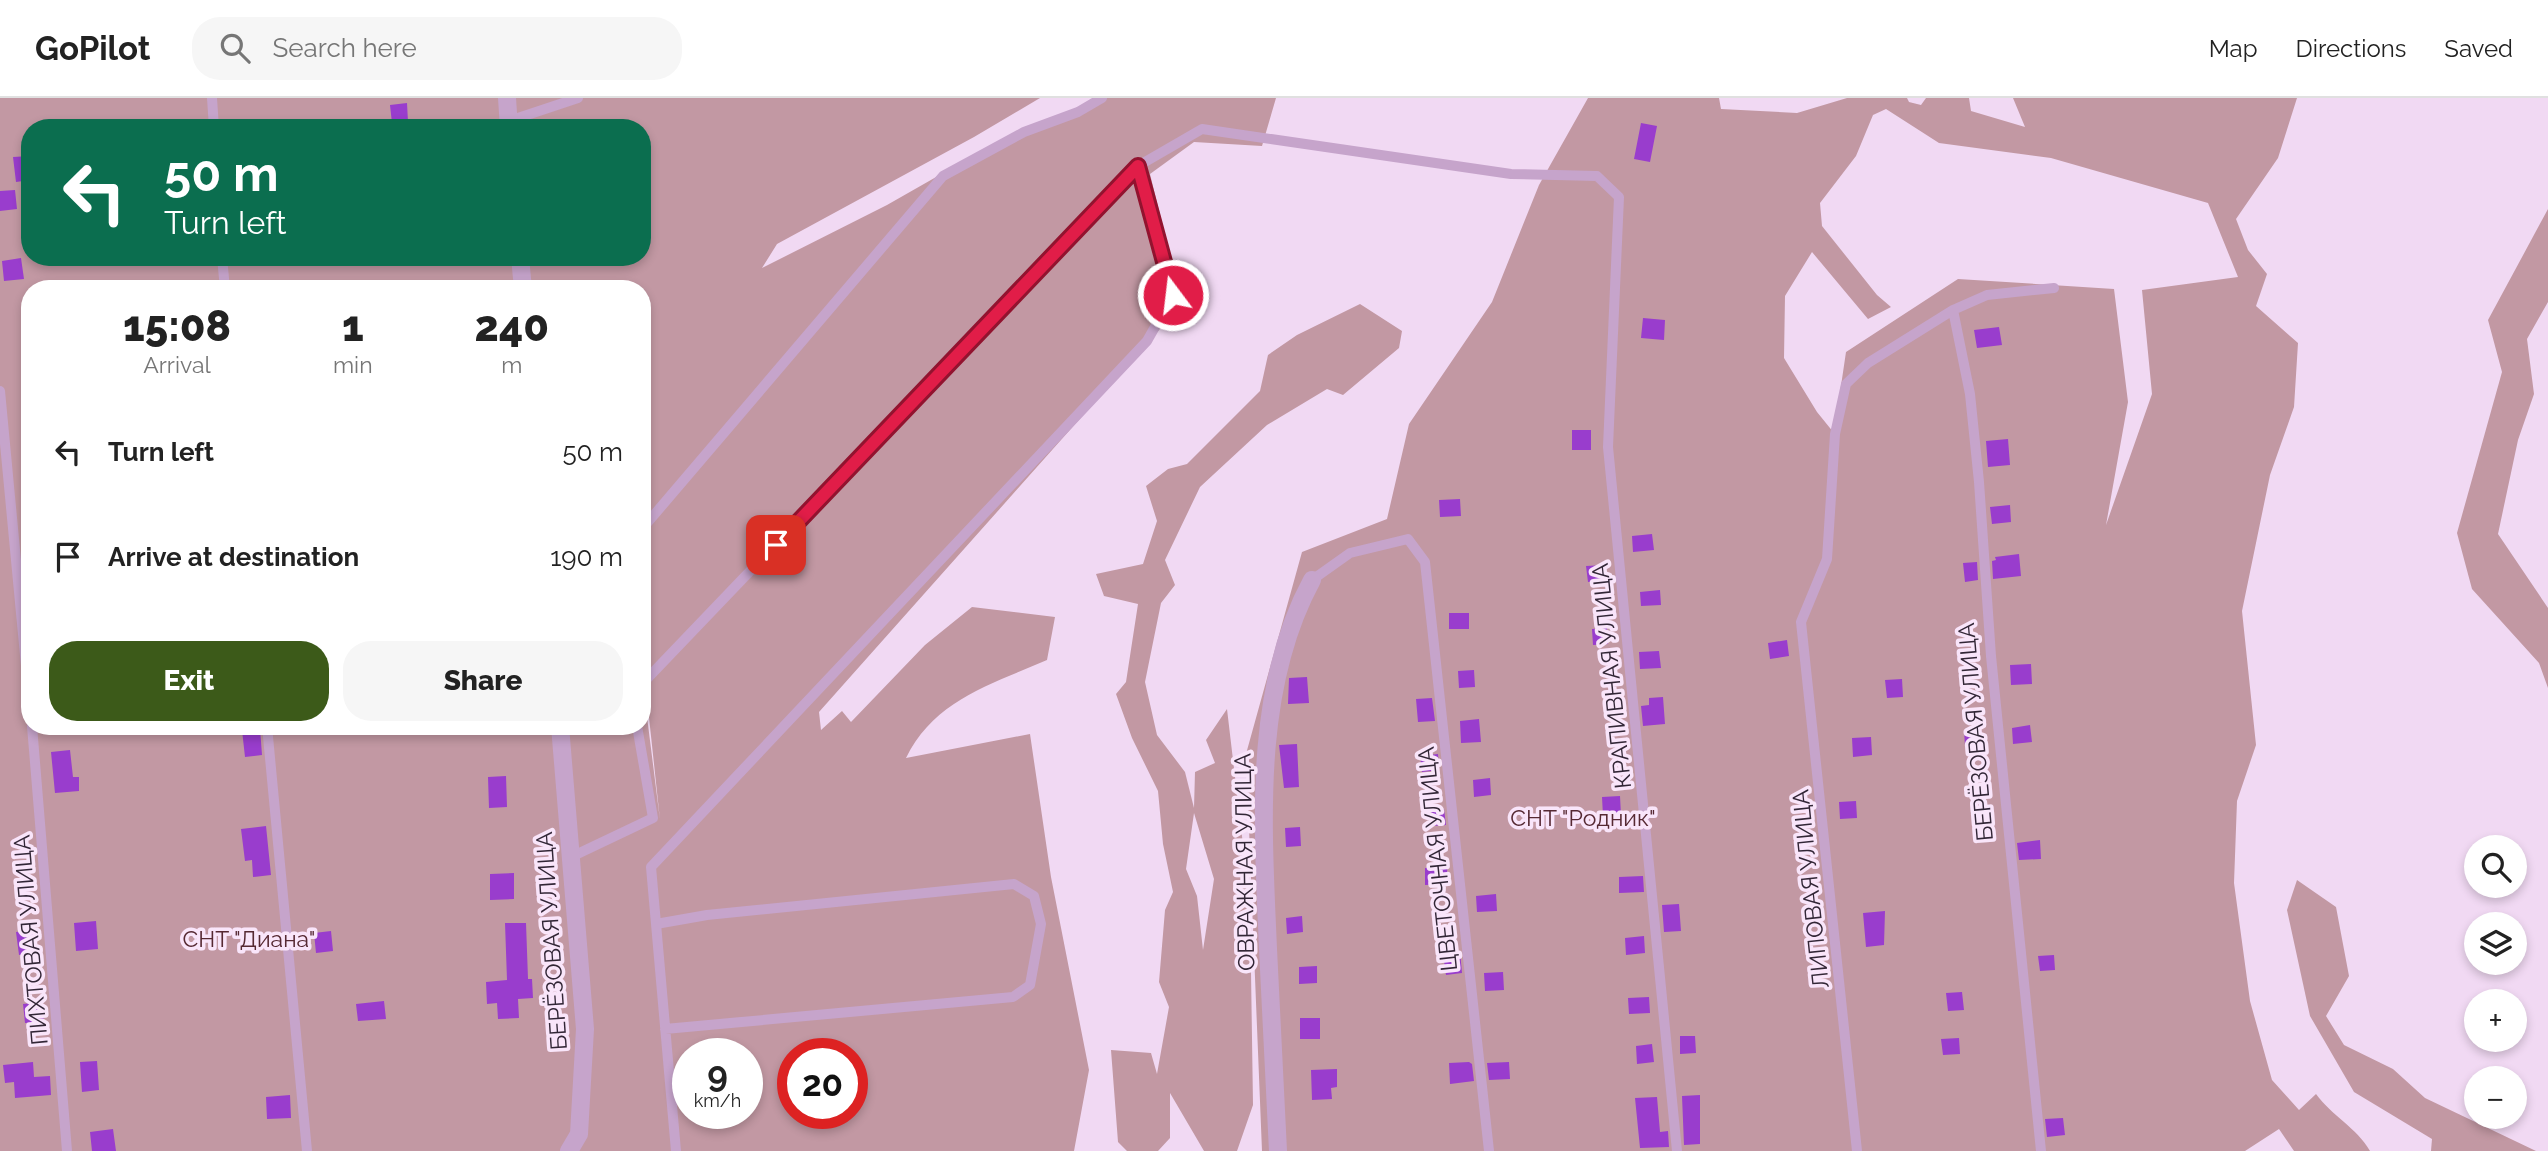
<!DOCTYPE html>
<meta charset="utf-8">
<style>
:root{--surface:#fff;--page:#f6f6f6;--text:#222;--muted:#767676;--line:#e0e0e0;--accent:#3c5a19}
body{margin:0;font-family:Raleway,sans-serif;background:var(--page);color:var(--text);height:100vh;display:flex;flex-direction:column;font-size:26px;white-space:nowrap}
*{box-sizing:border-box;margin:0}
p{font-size:23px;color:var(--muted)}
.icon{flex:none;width:38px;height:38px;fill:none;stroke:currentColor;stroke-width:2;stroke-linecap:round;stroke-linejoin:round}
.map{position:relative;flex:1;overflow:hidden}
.panel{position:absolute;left:21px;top:182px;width:630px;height:455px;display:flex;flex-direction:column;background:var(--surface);border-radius:28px;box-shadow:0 4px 10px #0003}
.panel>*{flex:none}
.banner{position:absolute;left:21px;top:21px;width:630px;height:147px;border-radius:28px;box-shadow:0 4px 10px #0003;background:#0b6e4f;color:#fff;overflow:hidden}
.fabs{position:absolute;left:2464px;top:737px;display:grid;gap:14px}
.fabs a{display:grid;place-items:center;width:63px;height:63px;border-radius:50%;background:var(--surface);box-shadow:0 4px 10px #0003;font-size:35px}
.speed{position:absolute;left:672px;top:940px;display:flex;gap:14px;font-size:35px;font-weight:700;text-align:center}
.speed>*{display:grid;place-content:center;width:91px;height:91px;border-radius:50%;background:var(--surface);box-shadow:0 4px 10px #0003;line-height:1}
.speed small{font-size:18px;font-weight:400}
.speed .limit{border:10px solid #d22;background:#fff;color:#111}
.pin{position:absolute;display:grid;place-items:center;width:60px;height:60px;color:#fff;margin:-30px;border-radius:14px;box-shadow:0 4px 10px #0006}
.me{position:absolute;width:77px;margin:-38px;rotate:345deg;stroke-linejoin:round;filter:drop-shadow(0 0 5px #0008)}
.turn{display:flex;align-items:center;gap:24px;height:147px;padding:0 28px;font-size:32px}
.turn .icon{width:91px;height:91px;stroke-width:2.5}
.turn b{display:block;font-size:49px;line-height:60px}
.eta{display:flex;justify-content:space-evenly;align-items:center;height:119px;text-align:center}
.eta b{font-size:42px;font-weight:800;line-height:49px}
.button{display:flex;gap:14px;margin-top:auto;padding:14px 28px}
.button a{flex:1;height:80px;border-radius:28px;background:var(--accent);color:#fff;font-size:28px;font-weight:800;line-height:80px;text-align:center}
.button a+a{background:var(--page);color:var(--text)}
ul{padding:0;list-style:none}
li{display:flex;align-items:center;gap:21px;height:105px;padding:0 28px}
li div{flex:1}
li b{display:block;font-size:26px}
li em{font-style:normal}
header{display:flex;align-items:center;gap:42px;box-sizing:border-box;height:98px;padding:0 35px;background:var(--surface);border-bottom:2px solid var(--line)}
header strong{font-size:33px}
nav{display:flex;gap:38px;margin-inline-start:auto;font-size:24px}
.search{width:490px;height:63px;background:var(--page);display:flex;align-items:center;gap:18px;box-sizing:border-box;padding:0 24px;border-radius:28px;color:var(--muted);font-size:26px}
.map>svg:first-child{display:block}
</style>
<header>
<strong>GoPilot</strong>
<div class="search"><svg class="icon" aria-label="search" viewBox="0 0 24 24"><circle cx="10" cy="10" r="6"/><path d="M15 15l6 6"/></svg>Search here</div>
<nav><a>Map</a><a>Directions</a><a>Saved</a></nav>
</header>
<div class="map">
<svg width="2548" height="1053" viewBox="0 0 2548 1053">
<rect width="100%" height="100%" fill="#f1d9f3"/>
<!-- green -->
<path fill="#c298a3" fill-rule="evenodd" d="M 0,0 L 1040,0 L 974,39 L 777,146 L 762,170 L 887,107 L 966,62 L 1100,0 L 1276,0 L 1262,48 L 1194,44 L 1150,76 L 1182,206 L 819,614 L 821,632 L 842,613 L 851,624 L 925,547 L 972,509 L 1055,519 L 1047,562 C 992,586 934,602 906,660 L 1030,636 L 1051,779 L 1089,972 L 1074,1053 L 0,1053 ZM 30,30 L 642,30 L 642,159 L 30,159 ZM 30,191 L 642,191 L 642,554 L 660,722 L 642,579 L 642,628 L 30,628 ZM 688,956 L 747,956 L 747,1015 L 688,1015 ZM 793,956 L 852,956 L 852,1015 L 793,1015 Z
M 1588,0 L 1719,0 L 1721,11 L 1797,15 L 1847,0 L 1907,0 L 1909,4 L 1921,7 L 1926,0 L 1969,0 L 1971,13 L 2025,29 L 2013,0 L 2297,0 L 2278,60 L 2236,121 L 2248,152 L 2267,176 L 2256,208 L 2298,245 L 2294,309 L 2270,377 L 2242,513 L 2256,647 L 2237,703 L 2234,785 L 2250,903 L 2272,982 L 2299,1012 L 2316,996 C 2331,1017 2357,1030 2370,1053 L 2294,1053 L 2279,1031 L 2245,1053 L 1262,1053 L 1246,656 L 1302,454 L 1387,421 L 1409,326 L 1492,204 L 1539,87 ZM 1886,11 L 1939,45 L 2051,60 L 2208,105 L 2238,179 L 2142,192 L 2152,296 L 2106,427 L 2128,304 L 2114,191 L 1958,181 L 1846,254 L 1834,335 L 1817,314 L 1784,260 L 1785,198 L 1812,154 L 1868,221 L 1891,209 L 1877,197 L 1822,128 L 1820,105 L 1856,58 L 1873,17 Z
M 2548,111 L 2548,204 L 2527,241 L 2534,296 L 2518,342 L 2498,436 L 2548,510 L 2548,590 L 2539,565 L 2472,491 L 2457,435 L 2502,274 L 2488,222 Z
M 1360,206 L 1402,233 L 1399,250 L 1343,297 L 1327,291 L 1267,327 L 1200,389 L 1165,462 L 1175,487 L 1161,505 L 1145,584 L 1157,637 L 1185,674 L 1194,710 L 1195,674 L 1215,665 L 1206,642 L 1227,611 L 1250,806 L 1253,1007 L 1237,1053 L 1204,1053 L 1170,995 L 1170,1040 L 1158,1053 L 1127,1053 L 1118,1044 L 1111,952 L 1151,955 L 1157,976 L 1169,909 L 1159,884 L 1165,812 L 1173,794 L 1163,746 L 1158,693 L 1132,640 L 1116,596 L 1126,584 L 1138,506 L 1104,498 L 1096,476 L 1143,466 L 1157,423 L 1146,388 L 1168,371 L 1187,366 L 1260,293 L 1268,257 L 1297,237 ZM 1194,715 L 1214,781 L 1203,852 L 1197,798 L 1186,771 Z
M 2297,782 L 2336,809 L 2349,878 L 2326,918 L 2344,947 L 2393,971 L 2425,1000 L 2536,1053 L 2431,1053 L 2432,1041 L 2354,994 L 2310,918 L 2287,812 Z"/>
<!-- building -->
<path fill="#993dcd" d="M 407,5 L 408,24 L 392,25 L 390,7 Z
M 1641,25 L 1657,28 L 1650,64 L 1634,61 Z
M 30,58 L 30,82 L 16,84 L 13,59 Z
M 15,92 L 17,111 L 0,113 L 0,93 Z
M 21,160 L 24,181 L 4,183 L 2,163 Z
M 1643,220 L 1665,222 L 1664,242 L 1641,240 Z
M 1999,229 L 2002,247 L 1977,250 L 1974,232 Z
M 1572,332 L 1591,332 L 1591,352 L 1572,352 Z
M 2008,341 L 2010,367 L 1988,369 L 1986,343 Z
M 1460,401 L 1461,418 L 1440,419 L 1439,402 Z
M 2010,407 L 2011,424 L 1992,426 L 1990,409 Z
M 1652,436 L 1654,452 L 1633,454 L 1632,438 Z
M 2019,456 L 2021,478 L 1993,481 L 1992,463 L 1996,462 L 1995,459 Z
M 1977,464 L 1978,482 L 1965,484 L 1963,465 Z
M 1605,467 L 1607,483 L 1588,484 L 1586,468 Z
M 1660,492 L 1661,507 L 1641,508 L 1640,494 Z
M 1449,515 L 1469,515 L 1469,531 L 1449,531 Z
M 1607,530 L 1608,546 L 1593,547 L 1592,531 Z
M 1787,542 L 1789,558 L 1770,561 L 1768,545 Z
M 1659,553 L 1661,570 L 1640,571 L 1639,554 Z
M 2031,566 L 2032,586 L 2011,587 L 2010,567 Z
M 1474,572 L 1475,589 L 1459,590 L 1458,573 Z
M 1307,579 L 1309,605 L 1288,606 L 1289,580 Z
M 1902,581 L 1903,599 L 1887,600 L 1885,582 Z
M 1663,599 L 1665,626 L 1643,628 L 1641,608 L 1649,607 L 1649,600 Z
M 1432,600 L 1435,623 L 1418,624 L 1416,601 Z
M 1479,621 L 1481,644 L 1461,645 L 1460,623 Z
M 2030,627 L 2032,644 L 2013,646 L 2012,630 Z
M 260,630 L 262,657 L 245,659 L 242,632 Z
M 1981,632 L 1982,646 L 1965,648 L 1964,633 Z
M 1871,639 L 1872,657 L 1853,659 L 1852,640 Z
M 1297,646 L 1299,689 L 1284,690 L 1279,647 Z
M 70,652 L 73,679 L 79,679 L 79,693 L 55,695 L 51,654 Z
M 1438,656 L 1439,672 L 1422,674 L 1420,658 Z
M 506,678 L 507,709 L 489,710 L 488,679 Z
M 1490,680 L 1491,697 L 1474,699 L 1473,682 Z
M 1620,698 L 1621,717 L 1603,718 L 1602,699 Z
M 1856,703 L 1857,720 L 1840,721 L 1839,704 Z
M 1444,711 L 1446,727 L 1432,728 L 1431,712 Z
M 266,728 L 271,777 L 253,779 L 252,762 L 245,763 L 241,731 Z
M 1300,729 L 1301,748 L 1286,749 L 1285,730 Z
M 2040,742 L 2041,761 L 2019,762 L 2017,745 Z
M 1447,769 L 1448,786 L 1425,787 L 1425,770 Z
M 514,775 L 514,801 L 490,802 L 490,776 Z
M 1643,778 L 1644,794 L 1619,795 L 1619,779 Z
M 1496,796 L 1497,813 L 1477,814 L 1476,798 Z
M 1679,806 L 1681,833 L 1664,834 L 1662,807 Z
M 1885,813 L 1884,847 L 1866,849 L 1863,815 Z
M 1302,818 L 1303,834 L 1287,836 L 1286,820 Z
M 96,823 L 98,851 L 76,853 L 74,825 Z
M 505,825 L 526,825 L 528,881 L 532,881 L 533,900 L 518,901 L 519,920 L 498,921 L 497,905 L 487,906 L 486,884 L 507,882 Z
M 35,832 L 38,855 L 19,857 L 16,834 Z
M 331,833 L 333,853 L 316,855 L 314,835 Z
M 1644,838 L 1645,855 L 1626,857 L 1625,840 Z
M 1460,853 L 1462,875 L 1446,877 L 1443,856 Z
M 2054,857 L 2055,872 L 2040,873 L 2038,858 Z
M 1317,868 L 1317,885 L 1299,886 L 1299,869 Z
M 1503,874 L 1504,892 L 1485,893 L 1484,875 Z
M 1962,894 L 1964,912 L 1948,913 L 1946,895 Z
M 1649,899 L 1650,915 L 1629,916 L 1628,900 Z
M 384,903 L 386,921 L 358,923 L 356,906 Z
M 42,904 L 44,924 L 25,925 L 23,906 Z
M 1300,920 L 1320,920 L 1320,941 L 1300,941 Z
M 1680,938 L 1695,938 L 1696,955 L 1680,956 Z
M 1959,940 L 1960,956 L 1943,957 L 1941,941 Z
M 1652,946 L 1654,964 L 1637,966 L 1636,948 Z
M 97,963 L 99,992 L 82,994 L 80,964 Z
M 33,964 L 34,979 L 50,978 L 51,997 L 15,1000 L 14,984 L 5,985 L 3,967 Z
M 1469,964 L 1472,966 L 1474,983 L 1450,986 L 1449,965 Z
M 1509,964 L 1510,981 L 1489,982 L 1487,965 Z
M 1337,971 L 1337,989 L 1331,990 L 1332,1001 L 1312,1002 L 1311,972 Z
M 290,997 L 291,1020 L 267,1021 L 266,999 Z
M 1700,997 L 1700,1046 L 1684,1047 L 1682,998 Z
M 1657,999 L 1660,1034 L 1668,1033 L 1669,1049 L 1640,1050 L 1635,1000 Z
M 2063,1020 L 2065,1037 L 2047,1039 L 2045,1021 Z
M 113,1031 L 116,1053 L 92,1053 L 90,1034 Z"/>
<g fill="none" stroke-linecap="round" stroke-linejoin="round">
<!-- service -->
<path stroke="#c6a4cb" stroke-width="10" d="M 212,0 L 214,30
M 509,23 L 578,0
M 222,159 L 225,191
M 1953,212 L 1970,296 L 1979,384 L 1991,558 L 2041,1053
M 0,293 L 30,610
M 642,431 L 943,78 L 1024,34 L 1078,14 L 1102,0
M 1312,482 L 1350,455 L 1408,441 L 1425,464 L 1489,1053
M 642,586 L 1138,68
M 32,628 L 67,1053
M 267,628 L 307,1053
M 571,759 L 653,720 L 637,628
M 656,826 L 707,817 L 1014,786 L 1034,798 L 1041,826 L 1030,887 L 1013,899 L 665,931
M 676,1053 L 651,769 L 1147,243 L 1173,197 L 1138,68 L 1202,31 L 1511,76 L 1597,78 L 1619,99 L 1608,349 L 1677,1053
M 1857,1053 L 1801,524 L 1827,461 L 1835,336 L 1846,286 L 1868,265 L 1953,212 L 1987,197 L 2054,190"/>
<!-- minor -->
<path stroke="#c6a4cb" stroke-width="18" d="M 507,0 L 509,30
M 520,159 L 523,191
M 560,628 L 585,931 L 579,1036 L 569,1053
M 1278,1053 C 1275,986 1272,919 1268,851 C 1263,730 1252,592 1312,482"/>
</g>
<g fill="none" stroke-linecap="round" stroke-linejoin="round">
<!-- route casing -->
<g stroke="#92132f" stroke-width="18">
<path id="route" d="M 776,447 L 1138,68 L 1173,197"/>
</g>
<!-- route -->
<use href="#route" stroke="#e11d48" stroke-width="12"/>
</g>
<g text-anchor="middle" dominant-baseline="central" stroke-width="7" stroke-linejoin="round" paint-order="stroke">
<!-- street labels -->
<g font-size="23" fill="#322636" stroke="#f9e5fa">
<text transform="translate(1611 578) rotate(-96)">КРАПИВНАЯ УЛИЦА</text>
<text transform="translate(1975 634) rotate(-95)">БЕРЁЗОВАЯ УЛИЦА</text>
<text transform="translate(1437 761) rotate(-96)">ЦВЕТОЧНАЯ УЛИЦА</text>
<text transform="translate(1244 764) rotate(-91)">ОВРАЖНАЯ УЛИЦА</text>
<text transform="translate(1810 791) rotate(-96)">ЛИПОВАЯ УЛИЦА</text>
<text transform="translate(30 842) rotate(-95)">ПИХТОВАЯ УЛИЦА</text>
<text transform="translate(551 843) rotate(-94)">БЕРЁЗОВАЯ УЛИЦА</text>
</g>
<!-- park labels -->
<g font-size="23" fill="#562933" stroke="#f9e5fa">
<text x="1583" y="719">СНТ "Родник"</text>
<text x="249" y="840">СНТ "Диана"</text>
</g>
</g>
</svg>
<div class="fabs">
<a><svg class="icon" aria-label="search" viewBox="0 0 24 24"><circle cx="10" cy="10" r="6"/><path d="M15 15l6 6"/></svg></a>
<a><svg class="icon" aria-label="layers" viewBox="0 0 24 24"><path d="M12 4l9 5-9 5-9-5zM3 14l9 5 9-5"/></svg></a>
<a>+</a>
<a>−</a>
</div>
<div class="speed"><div>9<small>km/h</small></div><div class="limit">20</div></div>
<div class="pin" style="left:776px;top:447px;background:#d93025"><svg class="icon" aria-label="arrive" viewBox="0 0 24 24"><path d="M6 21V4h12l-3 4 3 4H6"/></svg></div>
<svg class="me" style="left:1173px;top:197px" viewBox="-20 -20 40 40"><circle r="17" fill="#e11d48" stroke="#fff" stroke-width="3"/><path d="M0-11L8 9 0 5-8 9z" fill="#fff"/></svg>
<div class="banner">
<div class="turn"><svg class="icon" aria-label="left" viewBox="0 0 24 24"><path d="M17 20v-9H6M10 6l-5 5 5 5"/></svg><div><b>50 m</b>Turn left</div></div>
</div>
<section class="panel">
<div class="eta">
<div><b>15:08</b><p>Arrival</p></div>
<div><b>1</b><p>min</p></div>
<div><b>240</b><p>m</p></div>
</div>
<ul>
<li><svg class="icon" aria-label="left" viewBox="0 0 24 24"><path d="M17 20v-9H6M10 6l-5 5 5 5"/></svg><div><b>Turn left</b></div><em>50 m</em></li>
<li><svg class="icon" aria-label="arrive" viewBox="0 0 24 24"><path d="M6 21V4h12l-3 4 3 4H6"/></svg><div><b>Arrive at destination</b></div><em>190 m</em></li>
</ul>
<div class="button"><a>Exit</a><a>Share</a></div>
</section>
</div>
